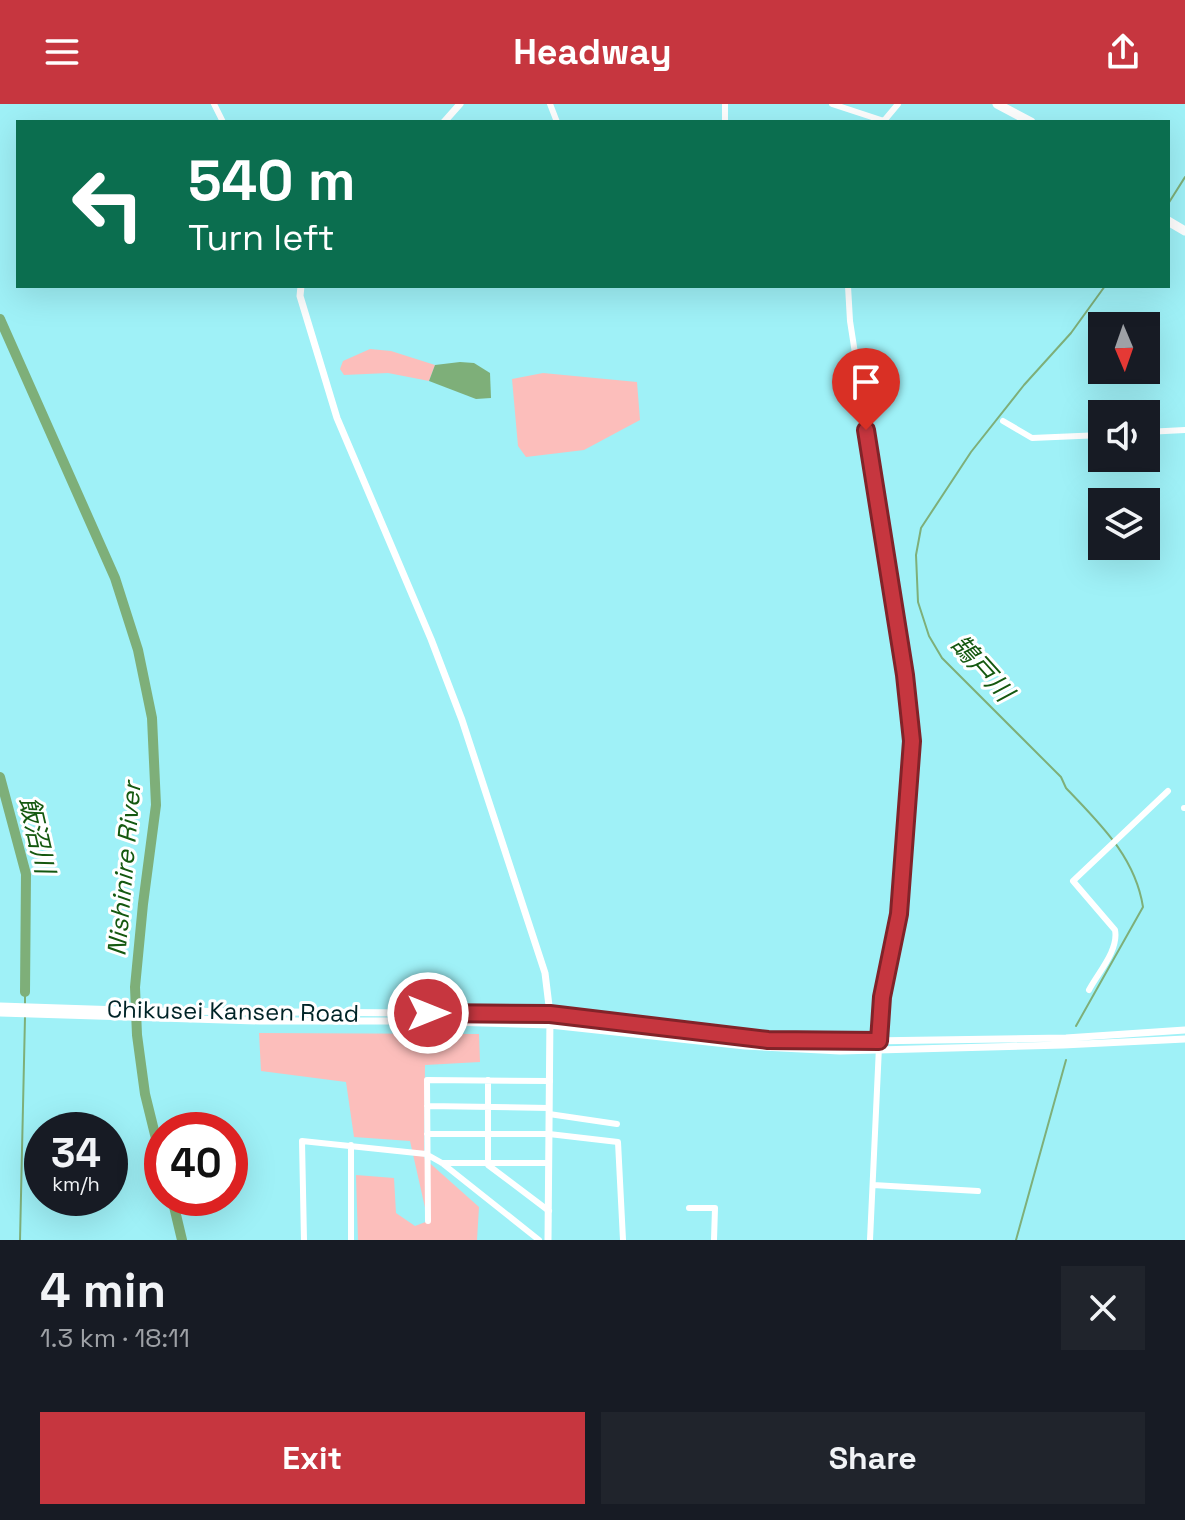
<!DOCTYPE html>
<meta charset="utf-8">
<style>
:root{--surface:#171b24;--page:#20242c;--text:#f1f3f6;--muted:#9ea1a6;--accent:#c6363f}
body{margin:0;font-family:"Space Grotesk","Noto Sans JP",sans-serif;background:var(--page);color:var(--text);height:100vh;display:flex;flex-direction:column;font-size:30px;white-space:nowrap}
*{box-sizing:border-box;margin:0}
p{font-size:26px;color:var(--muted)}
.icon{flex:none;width:44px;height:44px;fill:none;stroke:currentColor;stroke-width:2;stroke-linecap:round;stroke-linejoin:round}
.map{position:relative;height:1136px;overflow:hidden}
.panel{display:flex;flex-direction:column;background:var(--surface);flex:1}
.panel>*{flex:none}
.guide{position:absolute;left:16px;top:16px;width:1154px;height:168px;border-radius:0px;box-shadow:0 8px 32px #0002;background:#0b6e4f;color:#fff;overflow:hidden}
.needle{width:52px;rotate:178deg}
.tools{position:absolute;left:1088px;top:208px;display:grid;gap:16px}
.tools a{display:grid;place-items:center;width:72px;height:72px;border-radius:0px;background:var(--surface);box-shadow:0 8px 32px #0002;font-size:40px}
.speed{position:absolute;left:24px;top:1008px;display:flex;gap:16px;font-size:40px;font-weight:700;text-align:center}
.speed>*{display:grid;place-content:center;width:104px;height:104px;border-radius:50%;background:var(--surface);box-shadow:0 8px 32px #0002;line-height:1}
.speed small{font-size:20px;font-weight:400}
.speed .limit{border:12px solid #d22;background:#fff;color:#111}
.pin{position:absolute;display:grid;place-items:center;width:68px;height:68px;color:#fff;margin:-82px -34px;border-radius:50% 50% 50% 0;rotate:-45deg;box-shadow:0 0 8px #0007}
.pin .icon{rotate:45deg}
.me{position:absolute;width:88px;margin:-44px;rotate:90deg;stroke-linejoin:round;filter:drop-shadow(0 0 6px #0008)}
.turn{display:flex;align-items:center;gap:28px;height:168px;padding:0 40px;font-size:36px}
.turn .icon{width:104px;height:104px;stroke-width:2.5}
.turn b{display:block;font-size:56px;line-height:68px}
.round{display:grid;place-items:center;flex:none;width:84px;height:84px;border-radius:0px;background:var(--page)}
.summary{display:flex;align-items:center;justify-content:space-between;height:136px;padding:0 40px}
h1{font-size:48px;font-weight:700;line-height:60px}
.action{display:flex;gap:16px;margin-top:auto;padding:16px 40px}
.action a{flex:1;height:92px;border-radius:0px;background:var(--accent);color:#fff;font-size:32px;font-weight:700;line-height:92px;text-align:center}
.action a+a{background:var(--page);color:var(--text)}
header{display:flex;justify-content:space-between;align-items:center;height:104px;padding:0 40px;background:var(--accent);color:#fff;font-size:36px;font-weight:700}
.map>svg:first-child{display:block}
</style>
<header><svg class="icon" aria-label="menu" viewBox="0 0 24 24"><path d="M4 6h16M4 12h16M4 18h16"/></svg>Headway<svg class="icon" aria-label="share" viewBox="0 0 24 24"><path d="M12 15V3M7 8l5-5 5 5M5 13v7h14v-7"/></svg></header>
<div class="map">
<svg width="1185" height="1136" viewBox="0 0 1185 1136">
<rect width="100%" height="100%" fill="#9ff1f7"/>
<!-- green -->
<path fill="#fcbebb" d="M 370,245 L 391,247 L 435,261 L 429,277 L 388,269 L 344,271 L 340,265 L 343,257 Z
M 543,269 L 637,278 L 640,316 L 584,346 L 526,353 L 518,342 L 512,275 Z
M 259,929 L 479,930 L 480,958 L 425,961 L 424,1054 L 479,1103 L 477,1136 L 358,1136 L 356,1071 L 394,1074 L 396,1109 L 415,1122 L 428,1117 L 410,1037 L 354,1033 L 346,978 L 261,967 Z"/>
<!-- water -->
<path fill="#7eaf79" d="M 460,258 L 474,259 L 490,269 L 491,294 L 476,295 L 429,277 L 435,261 Z"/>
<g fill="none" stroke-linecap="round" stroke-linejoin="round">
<!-- stream -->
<path stroke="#7eaf79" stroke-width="2" d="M 1168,100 L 1185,73
M 25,899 L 25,888
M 1076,922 L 1143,803 C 1135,752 1099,719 1066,684 L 1061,673 L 942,554 L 929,532 L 918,498 L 916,451 L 921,424 L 971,348 L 1024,281 L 1071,229 L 1105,182
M 20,1136 L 25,913
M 1016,1136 L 1066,956"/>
<!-- river -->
<path stroke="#7eaf79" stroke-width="10" d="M 0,215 L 115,474 L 138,546 L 152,614 L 156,701 L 143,800 L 135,883 L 137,931 L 145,990 L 162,1059
M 0,673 L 26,770 L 25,888
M 172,1094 L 182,1136"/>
<!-- minor -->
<path stroke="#fff" stroke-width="6" d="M 214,0 L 223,18
M 550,0 L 557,18
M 725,0 L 725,18
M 832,0 L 884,17
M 883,18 L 898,0
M 848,182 L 850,217 L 905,571 L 912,637 L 899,810 L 881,900 L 870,1136
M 1003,317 L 1032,334 L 1102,331
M 1146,328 L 1185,326
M 1184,704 L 1185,704
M 1089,886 C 1098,869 1119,846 1115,826 L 1073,777 L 1168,687
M 488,976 L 488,1061 L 549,1107
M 427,1002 L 549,1004
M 549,1010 L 617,1020
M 427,1030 L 549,1030 L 618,1038 L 623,1136
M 442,1059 L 549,1059
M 873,1081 L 978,1087
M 689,1104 L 715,1104 L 714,1136
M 428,1117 L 427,976 L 550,977
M 304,1136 L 302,1037 L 426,1050 L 442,1059 L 539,1136
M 351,1136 L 351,1041"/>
<!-- tertiary -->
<path stroke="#fff" stroke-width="7" d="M 444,18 L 460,0
M 301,182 L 300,192 L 337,314 L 431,535 L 462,616 L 545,869 L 550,910 L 548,1136
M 0,902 L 151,907 L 550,910 L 722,932 L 802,938 L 1066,934 L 1185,926
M 0,909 L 260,917 L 412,917 L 550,921 L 745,942 L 840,947 L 1063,941 L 1185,935"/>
<!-- primary -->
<path stroke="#fff" stroke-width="9" d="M 997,0 L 1031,18
M 1168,117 L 1185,127"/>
</g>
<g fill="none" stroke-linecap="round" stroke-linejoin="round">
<!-- route casing -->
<g stroke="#812329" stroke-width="20">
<path id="route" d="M 428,909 L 550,910 L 768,936 L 879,937 L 882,893 L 899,810 L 912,637 L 905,571 L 866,326"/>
</g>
<!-- route -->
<use href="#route" stroke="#c6363f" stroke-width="14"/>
</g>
<g text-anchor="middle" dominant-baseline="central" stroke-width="6" stroke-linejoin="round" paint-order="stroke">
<!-- street labels -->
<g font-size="24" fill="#002427" stroke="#fff">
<text transform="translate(233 907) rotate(1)">Chikusei Kansen Road</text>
</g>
<!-- water labels -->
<g font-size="26" font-style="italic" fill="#14580f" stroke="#fff">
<text transform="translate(982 564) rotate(48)">鵠戸川</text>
<text transform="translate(37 731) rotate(77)">飯沼川</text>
<text transform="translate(124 765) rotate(-85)">Nishinire River</text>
</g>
</g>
</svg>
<div class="tools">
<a><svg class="needle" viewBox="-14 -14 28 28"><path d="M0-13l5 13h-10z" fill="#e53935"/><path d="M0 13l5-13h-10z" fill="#9ea1a6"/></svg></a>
<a><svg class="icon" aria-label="sound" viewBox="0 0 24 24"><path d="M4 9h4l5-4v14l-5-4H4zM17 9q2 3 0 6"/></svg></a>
<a><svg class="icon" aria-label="layers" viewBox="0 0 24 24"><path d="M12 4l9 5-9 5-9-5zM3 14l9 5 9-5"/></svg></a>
</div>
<div class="speed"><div>34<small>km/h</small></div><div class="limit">40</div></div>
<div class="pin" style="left:866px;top:326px;background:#d93025"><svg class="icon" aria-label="arrive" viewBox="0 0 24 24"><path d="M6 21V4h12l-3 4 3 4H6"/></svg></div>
<svg class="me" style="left:428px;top:909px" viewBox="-20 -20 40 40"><circle r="17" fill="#c6363f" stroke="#fff" stroke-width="3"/><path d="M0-11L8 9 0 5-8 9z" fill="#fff"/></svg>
<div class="guide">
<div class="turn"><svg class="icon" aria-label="left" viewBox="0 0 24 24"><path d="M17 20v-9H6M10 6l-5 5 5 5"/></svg><div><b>540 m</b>Turn left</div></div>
</div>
</div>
<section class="panel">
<div class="summary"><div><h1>4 min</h1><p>1.3 km · 18:11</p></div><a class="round"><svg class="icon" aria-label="close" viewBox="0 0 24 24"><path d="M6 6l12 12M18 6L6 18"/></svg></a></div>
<div class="action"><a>Exit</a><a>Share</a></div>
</section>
